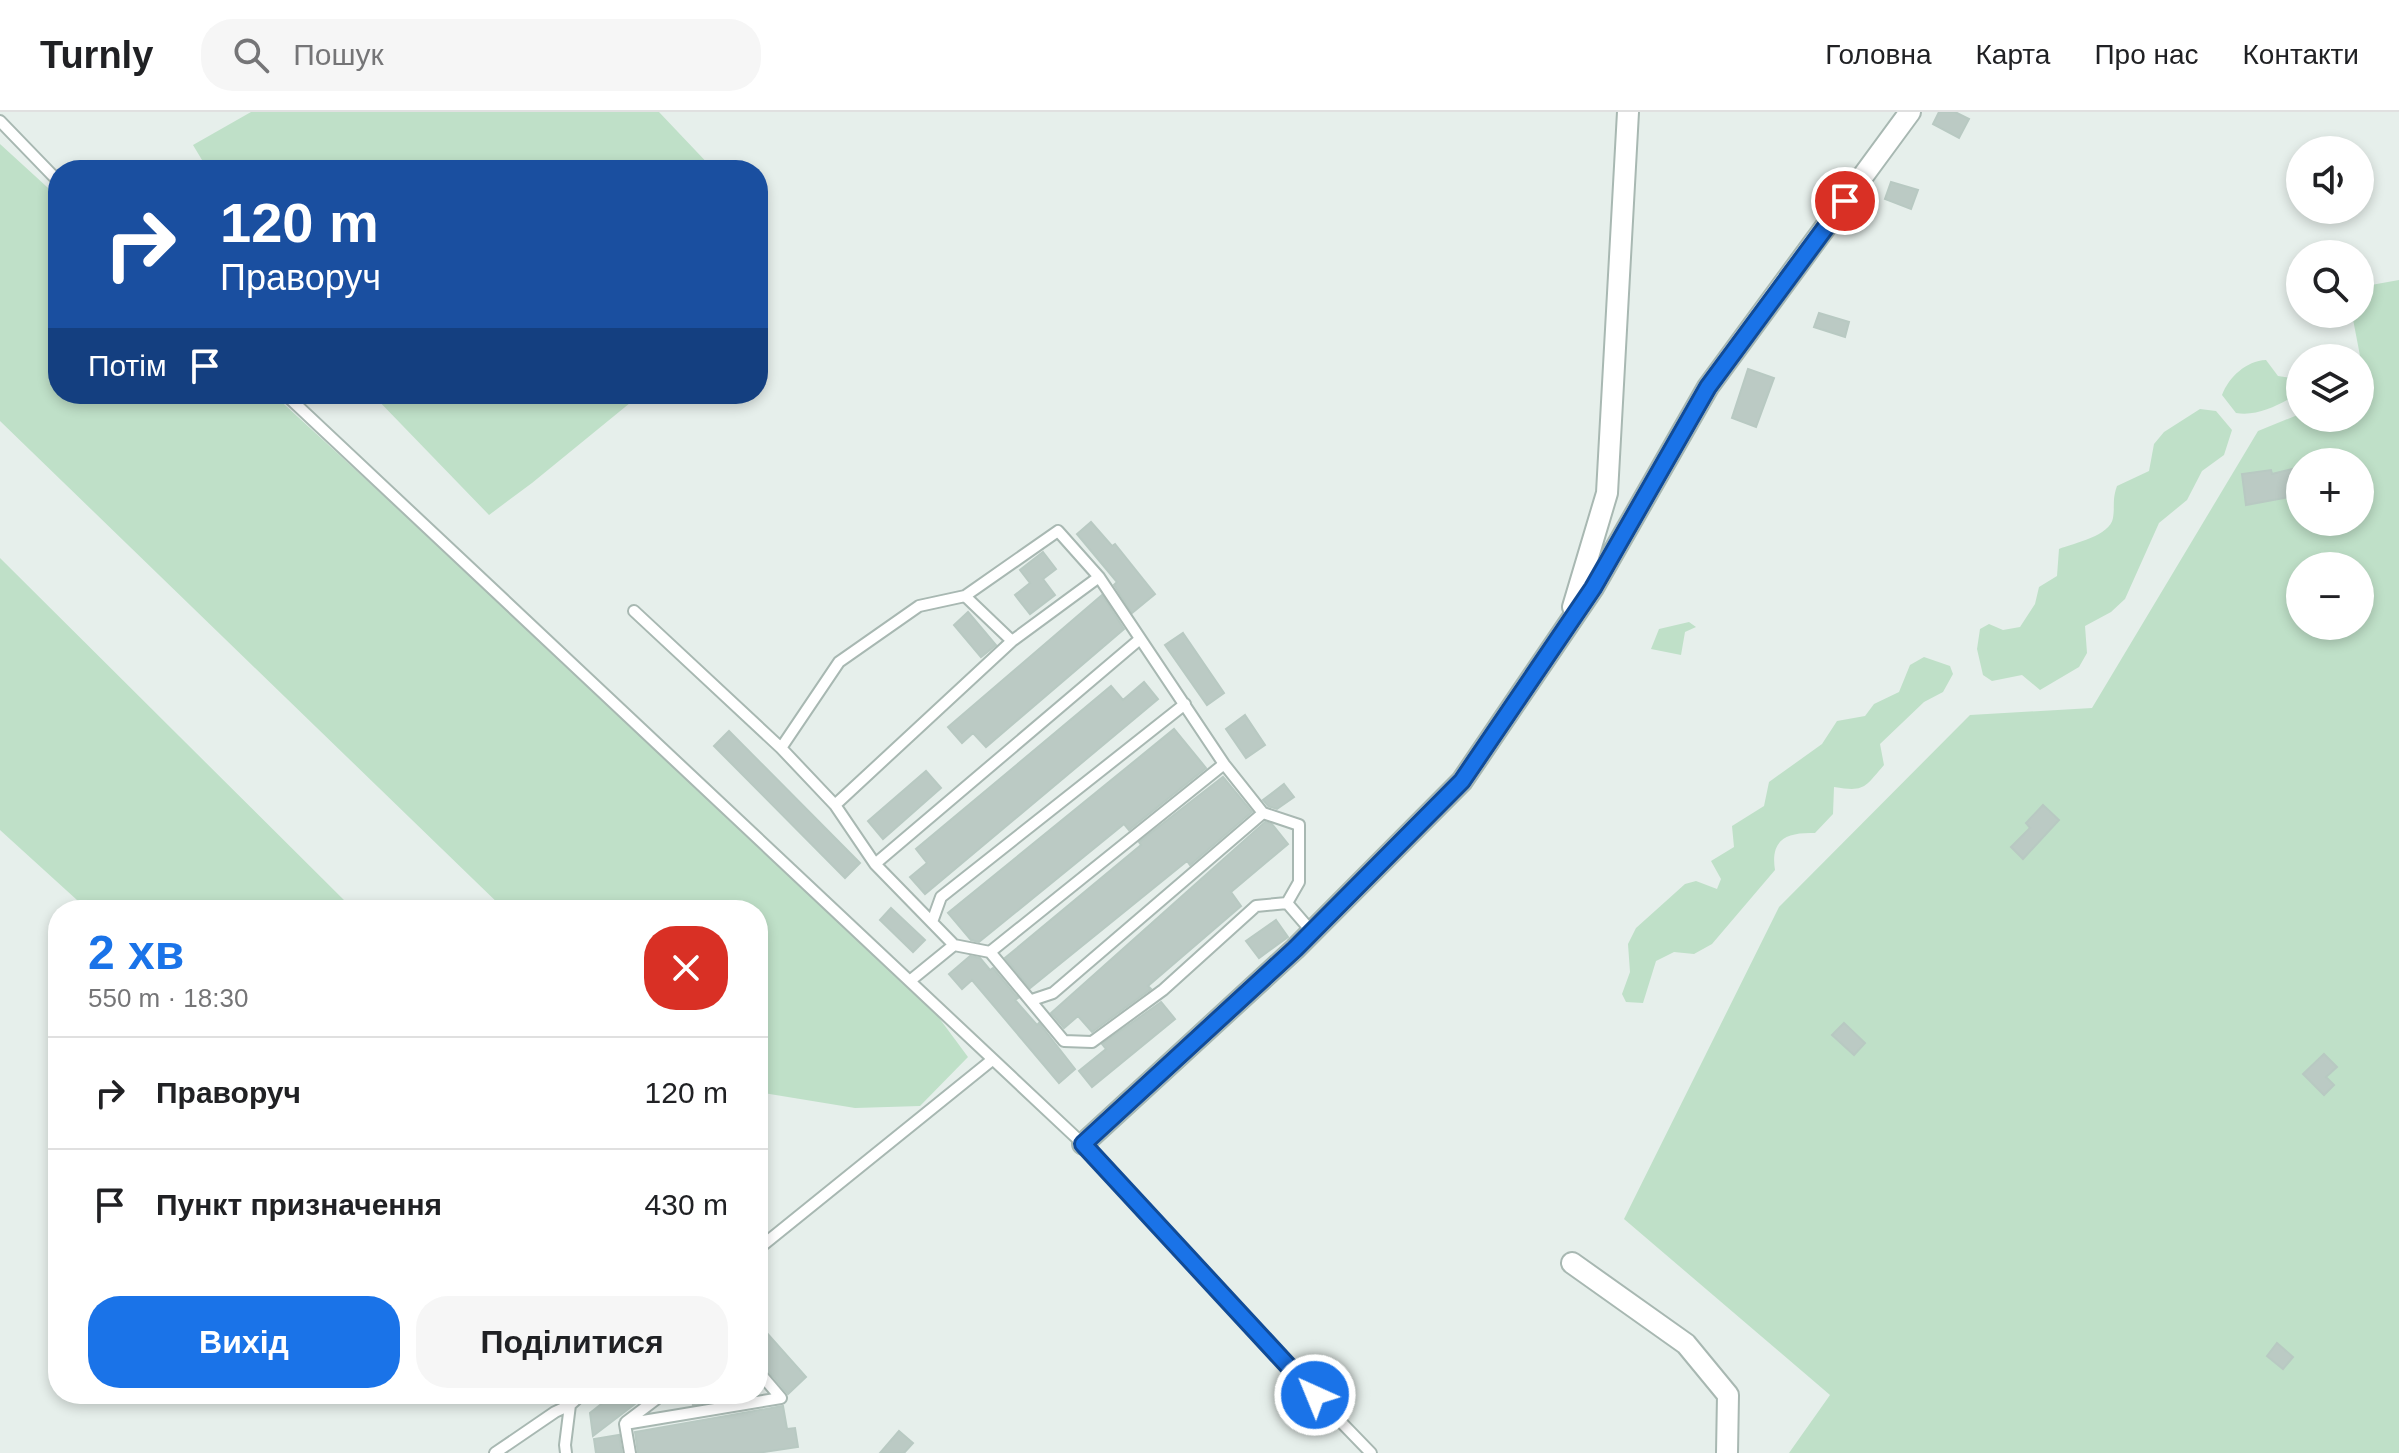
<!DOCTYPE html>
<html lang="uk">
<meta charset="utf-8">
<style>
:root{--surface:#fff;--page:#f6f6f6;--text:#202124;--muted:#757577;--line:#e0e0e0;--accent:#1a73e8}
body{margin:0;font-family:Helvetica,sans-serif;background:var(--page);color:var(--text);height:100vh;display:flex;flex-direction:column;font-size:30px;white-space:nowrap}
*{box-sizing:border-box;margin:0}
p{font-size:26px;color:var(--muted)}
.icon{flex:none;width:44px;height:44px;fill:none;stroke:currentColor;stroke-width:2;stroke-linecap:round;stroke-linejoin:round}
.map{position:relative;flex:1;overflow:hidden}
.side{position:absolute;left:48px;top:788px;width:720px;height:504px;display:flex;flex-direction:column;background:var(--surface);border-radius:32px;box-shadow:0 4px 12px #0003}
.side>*{flex:none}
.guide{position:absolute;left:48px;top:48px;width:720px;height:244px;border-radius:32px;box-shadow:0 4px 12px #0003;background:#1a4fa0;color:#fff;overflow:hidden}
.tools{position:absolute;left:2286px;top:24px;display:grid;gap:16px}
.tools a{display:grid;place-items:center;width:88px;height:88px;border-radius:50%;background:var(--surface);box-shadow:0 4px 12px #0003;font-size:40px}
.pin{position:absolute;display:grid;place-items:center;width:68px;height:68px;color:#fff;margin:-34px;border:4px solid #fff;border-radius:50%;box-shadow:0 2px 8px #0007}
.me{position:absolute;width:88px;margin:-44px;rotate:316deg;stroke-linejoin:round;filter:drop-shadow(0 0 6px #0008)}
.turn{display:flex;align-items:center;gap:28px;height:168px;padding:0 40px;font-size:36px}
.turn .icon{width:104px;height:104px;stroke-width:2.5}
.turn b{display:block;font-size:56px;line-height:68px}
.then{display:flex;align-items:center;height:76px;padding:0 40px;background:#0003;gap:16px;font-size:30px}
.round{display:grid;place-items:center;flex:none;width:84px;height:84px;border-radius:32px;background:var(--page)}
.summary{display:flex;align-items:center;justify-content:space-between;height:136px;padding:0 40px}
h1{font-size:48px;font-weight:700;line-height:60px;color:var(--accent)}
.primary-button{display:flex;gap:16px;margin-top:auto;padding:16px 40px}
.primary-button a{flex:1;height:92px;border-radius:32px;background:var(--accent);color:#fff;font-size:32px;font-weight:700;line-height:92px;text-align:center}
.primary-button a+a{background:var(--page);color:var(--text)}
ul{padding:0;list-style:none}
li{display:flex;align-items:center;gap:24px;height:112px;padding:0 40px;border-top:2px solid var(--line)}
li div{flex:1}
li b{display:block;font-size:30px}
li em{font-style:normal}
header{display:flex;align-items:center;gap:48px;box-sizing:border-box;height:112px;padding:0 40px;background:var(--surface);border-bottom:2px solid var(--line)}
header strong{font-size:38px}
nav{display:flex;gap:44px;margin-inline-start:auto;font-size:28px}
.search{width:560px;height:72px;background:var(--page);display:flex;align-items:center;gap:20px;box-sizing:border-box;padding:0 28px;border-radius:32px;color:var(--muted);font-size:30px}
.map>svg:first-child{display:block}
</style>
<header>
<strong>Turnly</strong>
<div class="search"><svg class="icon" aria-label="search" viewBox="0 0 24 24"><circle cx="10" cy="10" r="6"/><path d="M15 15l6 6"/></svg>Пошук</div>
<nav><a>Головна</a><a>Карта</a><a>Про нас</a><a>Контакти</a></nav>
</header>
<div class="map">
<svg width="2399" height="1341" viewBox="0 0 2399 1341">
<rect width="100%" height="100%" fill="#e6efeb"/>
<!-- green -->
<path fill="#bfe0c8" fill-rule="evenodd" d="M 251,0 L 659,0 L 714,58 L 208,58 L 193,33 Z
M 0,32 L 58,85 L 58,282 L 273,282 L 911,868 L 968,945 L 920,994 L 855,996 L 758,980 L 758,798 L 505,798 L 0,309 Z
M 2399,168 L 2399,1341 L 1789,1341 L 1830,1283 L 1624,1107 L 1779,795 L 1970,603 L 2092,596 L 2258,319 L 2300,302 L 2300,306 L 2360,306 L 2360,278 L 2366,275 L 2352,202 L 2360,202 L 2360,175 ZM 2300,350 L 2360,350 L 2360,410 L 2300,410 ZM 2300,454 L 2360,454 L 2360,514 L 2300,514 Z
M 2266,248 L 2278,264 L 2292,266 L 2289,287 C 2273,296 2255,304 2236,301 L 2222,283 C 2229,265 2246,249 2266,248 Z
M 372,282 L 641,282 L 532,371 L 489,403 Z
M 2200,297 L 2216,299 L 2232,318 L 2224,343 L 2202,359 L 2187,388 L 2159,411 L 2125,487 L 2111,500 L 2085,514 L 2087,541 L 2079,555 L 2040,578 L 2022,563 L 1992,569 L 1983,563 L 1977,537 L 1980,517 L 1989,512 L 2003,518 L 2020,515 L 2035,492 L 2039,475 L 2057,464 L 2059,437 C 2074,431 2110,424 2113,406 C 2115,393 2112,388 2117,374 L 2149,359 L 2154,332 L 2164,320 Z
M 0,446 L 354,798 L 88,798 L 0,718 Z
M 1689,510 L 1696,515 L 1685,520 L 1681,543 L 1651,537 L 1659,517 Z
M 1924,545 L 1950,554 L 1953,562 L 1943,580 L 1924,590 L 1880,632 L 1884,653 C 1864,676 1865,680 1834,675 L 1833,702 L 1815,721 C 1787,720 1770,727 1775,758 L 1712,832 L 1694,842 L 1674,840 L 1656,849 L 1643,891 L 1626,890 L 1622,882 L 1630,860 L 1628,832 L 1636,816 L 1685,772 L 1696,769 L 1717,777 L 1721,767 L 1711,749 L 1734,735 L 1732,714 L 1764,694 L 1769,670 L 1822,632 L 1837,609 L 1865,604 L 1874,592 L 1899,580 L 1910,553 Z"/>
<!-- building -->
<path fill="#bbcac4" stroke="#b8c9c2" stroke-width="2" d="M 1939,0 L 1955,0 L 1969,7 L 1959,26 L 1933,12 Z
M 1891,70 L 1918,78 L 1911,97 L 1885,87 Z
M 1819,201 L 1849,210 L 1845,225 L 1814,215 Z
M 1748,257 L 1774,266 L 1756,315 L 1732,306 Z
M 2300,355 L 2300,383 L 2246,393 L 2242,362 L 2271,358 L 2272,362 Z
M 1091,410 L 1112,434 L 1115,432 L 1155,482 L 1132,501 L 1114,473 L 1117,470 L 1077,422 Z
M 1043,440 L 1056,457 L 1043,467 L 1055,483 L 1030,502 L 1015,483 L 1030,471 L 1020,458 Z
M 1102,483 L 1124,517 L 986,635 L 973,621 L 962,631 L 948,615 Z
M 968,500 L 996,533 L 981,545 L 954,513 Z
M 1183,521 L 1224,581 L 1207,593 L 1165,533 Z
M 1144,570 L 1158,587 L 925,782 L 910,765 L 927,751 L 916,737 L 1111,574 L 1123,588 Z
M 1245,603 L 1265,633 L 1246,646 L 1226,617 Z
M 1174,617 L 1206,656 L 1129,718 L 1124,712 L 979,830 L 971,828 L 948,801 Z
M 729,619 L 860,751 L 845,766 L 714,634 Z
M 926,659 L 941,676 L 883,727 L 868,709 Z
M 1223,665 L 1252,700 L 1190,753 L 1187,749 L 1030,876 L 1005,846 L 1141,733 L 1139,730 Z
M 1284,672 L 1294,685 L 1277,697 L 1268,694 L 1263,688 Z
M 2043,693 L 2059,708 L 2023,747 L 2011,735 L 2030,716 L 2026,711 Z
M 1265,710 L 1272,712 L 1288,732 L 1231,780 L 1241,794 L 1148,874 L 1151,877 L 1092,920 L 1078,904 L 1064,916 L 1051,901 Z
M 891,796 L 925,828 L 913,840 L 880,808 Z
M 1276,808 L 1288,825 L 1259,846 L 1246,829 Z
M 970,844 L 980,846 L 990,858 L 993,856 L 1018,886 L 1015,888 L 1037,913 L 1039,911 L 1075,957 L 1059,971 L 972,868 L 962,877 L 949,862 Z
M 1161,890 L 1175,907 L 1092,975 L 1079,959 L 1106,937 L 1102,932 Z
M 1844,911 L 1865,931 L 1854,943 L 1832,923 Z
M 2324,942 L 2337,955 L 2326,965 L 2334,973 L 2324,983 L 2303,962 Z
M 758,1211 L 806,1265 L 788,1282 L 764,1254 L 758,1251 Z
M 2277,1231 L 2293,1245 L 2283,1257 L 2267,1244 Z
M 614,1282 L 648,1282 L 593,1324 L 590,1301 Z
M 691,1282 L 756,1282 L 693,1293 Z
M 783,1294 L 787,1317 L 795,1316 L 798,1335 L 757,1341 L 638,1341 L 635,1320 Z
M 899,1319 L 913,1331 L 904,1341 L 880,1341 Z
M 619,1323 L 622,1341 L 596,1341 L 594,1327 Z"/>
<g fill="none" stroke-linecap="round" stroke-linejoin="round">
<!-- service casing -->
<g stroke="#a8b8b2" stroke-width="14">
<path id="service" d="M 0,9 L 58,69
M 285,282 L 1083,1032 L 1278,1245 L 1371,1341
M 965,484 L 1058,419 L 1099,465 L 1224,652 L 1263,701 L 1299,713 L 1299,770 L 1287,791
M 634,499 L 781,636 L 835,693 L 875,752 L 954,833 L 990,840 L 1064,929 L 1092,930 L 1163,878 L 1256,794 L 1287,791 L 1312,820
M 781,636 L 839,550 L 919,494 L 965,484 L 1012,529
M 835,693 L 1012,529 L 1099,465
M 875,752 L 1140,527
M 932,810 L 941,785 L 1185,592
M 990,840 L 1224,652
M 911,868 L 954,833
M 1032,888 L 1053,881 L 1263,701
M 758,1137 L 992,948
M 626,1310 L 663,1282
M 625,1312 L 781,1286 L 758,1259
M 625,1312 L 630,1341
M 495,1341 L 555,1300 L 570,1293
M 566,1341 L 565,1333 L 570,1293 L 582,1282"/>
</g>
<!-- minor casing -->
<g stroke="#a8b8b2" stroke-width="24">
<path id="minor" d="M 1573,495 L 1607,381 L 1628,0
M 1083,1032 L 1295,837 L 1462,669 L 1593,476 L 1708,275 L 1910,0
M 1572,1151 L 1686,1232 L 1728,1283 L 1727,1341"/>
</g>
<!-- service -->
<use href="#service" stroke="#fff" stroke-width="10"/>
<!-- minor -->
<use href="#minor" stroke="#fff" stroke-width="20"/>
</g>
<g fill="none" stroke-linecap="round" stroke-linejoin="round">
<!-- route casing -->
<g stroke="#114b97" stroke-width="20">
<path id="route" d="M 1315,1283 L 1083,1032 L 1295,837 L 1462,669 L 1593,476 L 1708,275 L 1845,89"/>
</g>
<!-- route -->
<use href="#route" stroke="#1a73e8" stroke-width="14"/>
</g>
</svg>
<div class="tools">
<a><svg class="icon" aria-label="sound" viewBox="0 0 24 24"><path d="M4 9h4l5-4v14l-5-4H4zM17 9q2 3 0 6"/></svg></a>
<a><svg class="icon" aria-label="search" viewBox="0 0 24 24"><circle cx="10" cy="10" r="6"/><path d="M15 15l6 6"/></svg></a>
<a><svg class="icon" aria-label="layers" viewBox="0 0 24 24"><path d="M12 4l9 5-9 5-9-5zM3 14l9 5 9-5"/></svg></a>
<a>+</a>
<a>−</a>
</div>
<div class="pin" style="left:1845px;top:89px;background:#d93025"><svg class="icon" aria-label="arrive" viewBox="0 0 24 24"><path d="M6 21V4h12l-3 4 3 4H6"/></svg></div>
<svg class="me" style="left:1315px;top:1283px" viewBox="-20 -20 40 40"><circle r="17" fill="#1a73e8" stroke="#fff" stroke-width="3"/><path d="M0-11L8 9 0 5-8 9z" fill="#fff"/></svg>
<div class="guide">
<div class="turn"><svg class="icon" aria-label="right" viewBox="0 0 24 24"><path d="M7 20v-9h11M14 6l5 5-5 5"/></svg><div><b>120 m</b>Праворуч</div></div>
<div class="then">Потім<svg class="icon" aria-label="arrive" viewBox="0 0 24 24"><path d="M6 21V4h12l-3 4 3 4H6"/></svg></div>
</div>
<section class="side">
<div class="summary"><div><h1>2 хв</h1><p>550 m · 18:30</p></div><a class="round" style="background:#d93025;color:#fff"><svg class="icon" aria-label="close" viewBox="0 0 24 24"><path d="M6 6l12 12M18 6L6 18"/></svg></a></div>
<ul>
<li><svg class="icon" aria-label="right" viewBox="0 0 24 24"><path d="M7 20v-9h11M14 6l5 5-5 5"/></svg><div><b>Праворуч</b></div><em>120 m</em></li>
<li><svg class="icon" aria-label="arrive" viewBox="0 0 24 24"><path d="M6 21V4h12l-3 4 3 4H6"/></svg><div><b>Пункт призначення</b></div><em>430 m</em></li>
</ul>
<div class="primary-button"><a>Вихід</a><a>Поділитися</a></div>
</section>
</div>
